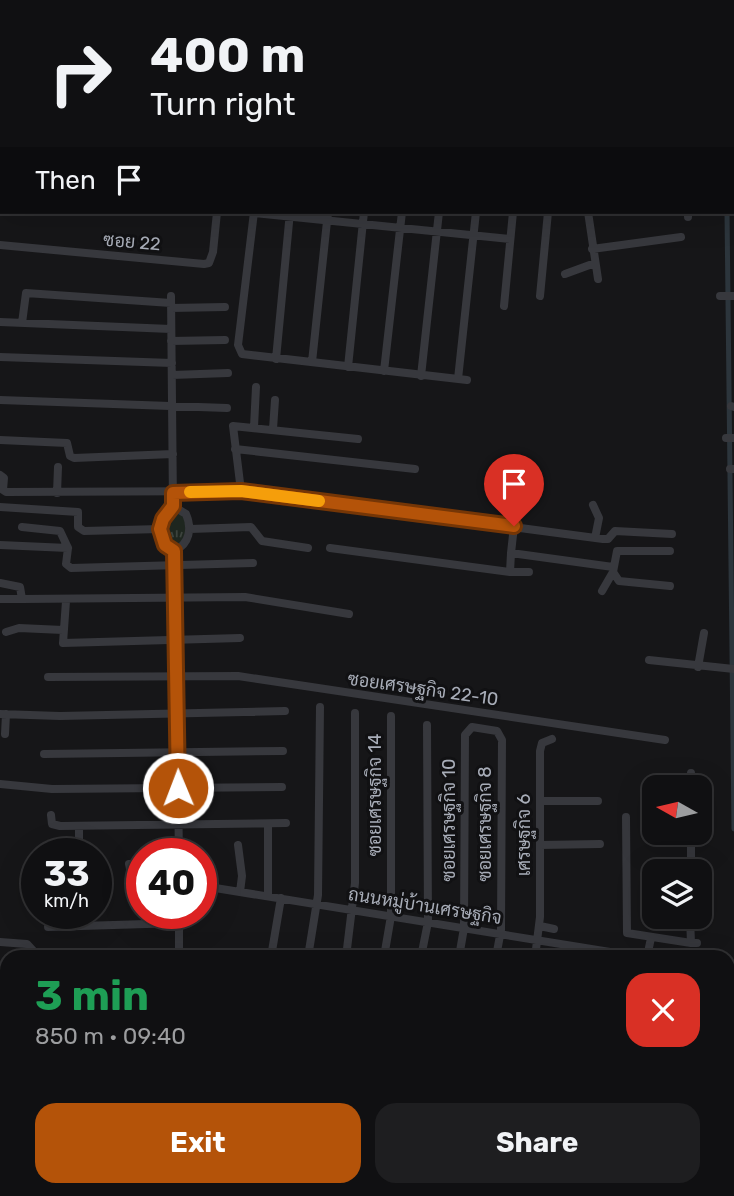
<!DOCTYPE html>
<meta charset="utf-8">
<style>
:root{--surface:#101012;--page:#1e1e20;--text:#f1f3f6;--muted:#9c9d9f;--line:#303032;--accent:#b45309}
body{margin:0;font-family:Rubik,Sarabun,sans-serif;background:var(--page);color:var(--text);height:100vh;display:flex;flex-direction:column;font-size:26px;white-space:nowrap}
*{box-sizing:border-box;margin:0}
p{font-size:23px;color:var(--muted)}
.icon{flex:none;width:38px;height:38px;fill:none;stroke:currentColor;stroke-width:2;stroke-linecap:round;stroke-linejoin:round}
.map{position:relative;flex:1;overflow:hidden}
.side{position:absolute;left:0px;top:950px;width:735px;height:247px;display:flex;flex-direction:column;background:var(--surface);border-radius:21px 21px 0 0;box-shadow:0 7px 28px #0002,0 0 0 2px var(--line)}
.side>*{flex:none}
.hud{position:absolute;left:0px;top:0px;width:735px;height:214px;box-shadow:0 7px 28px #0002,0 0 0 2px var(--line);background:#101012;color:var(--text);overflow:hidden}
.needle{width:46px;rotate:278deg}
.tools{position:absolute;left:642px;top:775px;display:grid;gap:14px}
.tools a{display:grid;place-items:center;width:70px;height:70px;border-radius:14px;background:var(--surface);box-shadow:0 7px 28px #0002,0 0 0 2px var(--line);font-size:35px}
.speed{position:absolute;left:21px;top:838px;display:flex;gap:14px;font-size:35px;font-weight:700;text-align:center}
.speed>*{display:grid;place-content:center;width:91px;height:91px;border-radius:50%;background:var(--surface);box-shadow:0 7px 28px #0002,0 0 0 2px var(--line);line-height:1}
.speed small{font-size:18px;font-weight:400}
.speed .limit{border:10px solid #d22;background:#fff;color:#111}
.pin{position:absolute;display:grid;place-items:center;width:60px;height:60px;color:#fff;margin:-72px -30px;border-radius:50% 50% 50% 0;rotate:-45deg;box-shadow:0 0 7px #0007}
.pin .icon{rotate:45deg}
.me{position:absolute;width:77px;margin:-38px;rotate:359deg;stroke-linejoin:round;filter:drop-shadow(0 0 5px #0008)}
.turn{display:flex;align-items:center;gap:24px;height:147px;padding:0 35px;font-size:32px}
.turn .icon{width:91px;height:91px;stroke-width:2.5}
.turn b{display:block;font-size:49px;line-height:60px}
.then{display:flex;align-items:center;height:66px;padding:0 35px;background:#0003;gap:14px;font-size:26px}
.round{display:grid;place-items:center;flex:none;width:74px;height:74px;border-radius:21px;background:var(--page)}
.head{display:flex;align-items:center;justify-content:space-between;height:119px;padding:0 35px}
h1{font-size:42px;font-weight:700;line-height:52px;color:#1e9e55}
.primary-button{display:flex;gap:14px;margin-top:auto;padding:14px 35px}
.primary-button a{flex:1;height:80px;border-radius:21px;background:var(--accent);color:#fff;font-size:28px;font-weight:700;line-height:80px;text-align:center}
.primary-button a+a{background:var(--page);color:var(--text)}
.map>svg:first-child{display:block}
</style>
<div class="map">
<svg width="734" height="1196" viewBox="0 0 734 1196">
<defs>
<pattern id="park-tufts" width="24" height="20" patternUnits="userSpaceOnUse" patternTransform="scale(1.75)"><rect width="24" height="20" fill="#1e261f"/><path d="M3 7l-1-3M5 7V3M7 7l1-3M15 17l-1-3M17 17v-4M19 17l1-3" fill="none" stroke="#3c433d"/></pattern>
</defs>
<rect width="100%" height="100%" fill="#161618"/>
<!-- park -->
<path fill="url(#park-tufts)" d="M 175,509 L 186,520 L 185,537 L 175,548 C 161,537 161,520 175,509 Z"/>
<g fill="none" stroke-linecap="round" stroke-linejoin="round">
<!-- canal -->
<path stroke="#2c353c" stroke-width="5" d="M 721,0 L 721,2
M 23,2 L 23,0
M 0,160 L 2,157
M 727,212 L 734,829
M 733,1196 L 734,1076"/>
<!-- minor -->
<path stroke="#37383d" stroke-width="8" d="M 52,2 L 52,0
M 239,2 L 240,0
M 276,2 L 276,0
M 313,2 L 313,0
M 350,2 L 351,0
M 387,2 L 387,0
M 424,2 L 424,0
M 461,2 L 462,0
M 498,2 L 498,0
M 531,2 L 531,0
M 571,2 L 572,0
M 620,2 L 621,0
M 659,2 L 659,0
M 692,2 L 692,0
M 733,48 L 734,48
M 0,56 L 2,56
M 733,84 L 734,84
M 733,114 L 734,114
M 0,133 L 2,134
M 0,193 L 2,193
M 254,212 L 238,345 L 242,354 L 467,380
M 588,212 L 598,279
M 254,213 L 510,239
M 688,217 L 688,212
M 0,245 L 204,264 L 209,263 L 213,252 L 217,212
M 592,249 L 681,237
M 565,274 L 595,263
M 171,296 L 173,506
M 540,296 L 548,212
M 720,296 L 734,296
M 504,306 L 513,212
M 171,308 L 225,307
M 0,322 L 171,329
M 22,323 L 26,293 L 171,303
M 171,341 L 225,340
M 0,357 L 172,363
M 276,359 L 290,212
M 312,362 L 328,212
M 348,367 L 364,212
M 384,371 L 402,212
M 172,375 L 228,373
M 421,376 L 439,212
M 458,379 L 476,212
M 0,400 L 227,408
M 731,406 L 734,407
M 254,427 L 256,387
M 273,429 L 275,400
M 726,438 L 734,438
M 0,440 L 67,443 L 70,456 L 74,458 L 173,454
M 235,449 L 415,469
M 730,469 L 734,469
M 0,475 L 4,478 L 3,490 L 6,492 L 241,491 L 603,539 L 608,539 L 615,531 L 672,534
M 241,491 L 233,426 L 358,439
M 57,493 L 58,467
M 593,505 L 599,518 L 595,538
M 173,506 L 186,514 C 192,528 190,544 174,551 C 154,542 160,518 173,506 Z
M 0,507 L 78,512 L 78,527 L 84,531 L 160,529
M 514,526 L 511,553 L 613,567
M 22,527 L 60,531 L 68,548
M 190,529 L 251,527 L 262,541 L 308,548
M 0,545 L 68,548 L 66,564 L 71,568 L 253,563
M 330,548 L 510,572 L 511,553
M 174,551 L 179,854
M 670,551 L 617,551 L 613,572 L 619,581 L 670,586
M 510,572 L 529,572
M 0,583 L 20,587 L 22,599 L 245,597 L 349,614
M 602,591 L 613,572
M 0,599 L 22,599
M 66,601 L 63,643 L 240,638
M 6,632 L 19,628 L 63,630
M 649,660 L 734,669
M 698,667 L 704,633
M 48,677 L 238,676 L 665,740
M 0,714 L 60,716 L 285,711
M 5,734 L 6,714
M 44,754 L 283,751
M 0,784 L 52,789 L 282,787
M 691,788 L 691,773
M 540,801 L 598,801
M 51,815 L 52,824 L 60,826 L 286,823
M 626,817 L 627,933 L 691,943
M 268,824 L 268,896
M 238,845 L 242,876 L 240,892
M 540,845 L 600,844
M 79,854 L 79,827
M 129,864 L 133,883 L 142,886
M 691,872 L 691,833
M 203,886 L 641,957
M 179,914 L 179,957
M 690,917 L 691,943 L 697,943
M 540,926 L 554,929
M 48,927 L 179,923
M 0,942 L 27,944 L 39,957
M 271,957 L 281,898
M 308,957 L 318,895 L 320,707
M 346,957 L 355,883 L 355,713
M 384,957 L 391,916 L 391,716
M 421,957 L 428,922 L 427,725
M 459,957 L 464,928 L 465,735 L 472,727 L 497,731 L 502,740 L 501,930 L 496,957
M 535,957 L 540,917 L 540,751 L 542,743 L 552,739
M 647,957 L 651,938
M 728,971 L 734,971
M 0,1001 L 7,1001
M 0,1037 L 7,1037
M 0,1072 L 7,1072
M 3,1179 L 7,1186
M 395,1190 L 400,1196
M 526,1190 L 562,1196
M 26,1196 L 27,1190
M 178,1196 L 178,1190
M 471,1196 L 472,1190"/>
</g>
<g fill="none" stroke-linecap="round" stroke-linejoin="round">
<!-- route casing -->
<g stroke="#753606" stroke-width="18">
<path id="route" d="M 178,788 L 174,551 L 165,545 L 160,529 L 163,519 L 173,506 L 173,493 L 241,491 L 514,526"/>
</g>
<!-- route -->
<use href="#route" stroke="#b45309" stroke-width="12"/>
<!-- slow -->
<path stroke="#f59e0b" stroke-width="12" d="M 190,492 L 241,491 L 319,501"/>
</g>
<g text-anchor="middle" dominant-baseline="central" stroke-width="6" stroke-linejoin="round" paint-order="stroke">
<!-- street labels -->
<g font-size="18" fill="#a8adb8" stroke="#111113">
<text transform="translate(132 242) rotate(5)">ซอย 22</text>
<text transform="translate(423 689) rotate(8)">ซอยเศรษฐกิจ 22-10</text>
<text transform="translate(375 795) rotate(-90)">ซอยเศรษฐกิจ 14</text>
<text transform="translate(449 820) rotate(-90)">ซอยเศรษฐกิจ 10</text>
<text transform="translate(485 824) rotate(-90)">ซอยเศรษฐกิจ 8</text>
<text transform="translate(524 835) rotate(-90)">เศรษฐกิจ 6</text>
<text transform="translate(425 906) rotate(9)">ถนนหมู่บ้านเศรษฐกิจ</text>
</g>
</g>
</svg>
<div class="tools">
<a><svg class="needle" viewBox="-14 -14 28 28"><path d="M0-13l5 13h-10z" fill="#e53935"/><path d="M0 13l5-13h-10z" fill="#9c9d9f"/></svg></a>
<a><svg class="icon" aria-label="layers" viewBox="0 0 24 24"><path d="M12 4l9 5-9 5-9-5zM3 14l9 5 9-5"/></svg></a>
</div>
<div class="speed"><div>33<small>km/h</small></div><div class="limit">40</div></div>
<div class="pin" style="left:514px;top:526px;background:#d93025"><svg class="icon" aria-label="arrive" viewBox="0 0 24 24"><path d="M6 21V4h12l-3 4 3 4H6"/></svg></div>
<svg class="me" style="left:178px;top:788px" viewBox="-20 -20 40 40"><circle r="17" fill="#b45309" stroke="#fff" stroke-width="3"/><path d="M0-11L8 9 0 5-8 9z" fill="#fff"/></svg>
<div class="hud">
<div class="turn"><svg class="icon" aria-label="right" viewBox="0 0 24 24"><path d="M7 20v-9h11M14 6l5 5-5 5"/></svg><div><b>400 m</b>Turn right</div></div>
<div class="then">Then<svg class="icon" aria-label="arrive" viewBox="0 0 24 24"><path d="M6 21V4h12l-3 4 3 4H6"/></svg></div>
</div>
<section class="side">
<div class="head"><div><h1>3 min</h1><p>850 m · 09:40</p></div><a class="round" style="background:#d93025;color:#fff"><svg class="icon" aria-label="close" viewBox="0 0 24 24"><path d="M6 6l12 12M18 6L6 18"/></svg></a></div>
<div class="primary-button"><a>Exit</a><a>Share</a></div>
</section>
</div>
